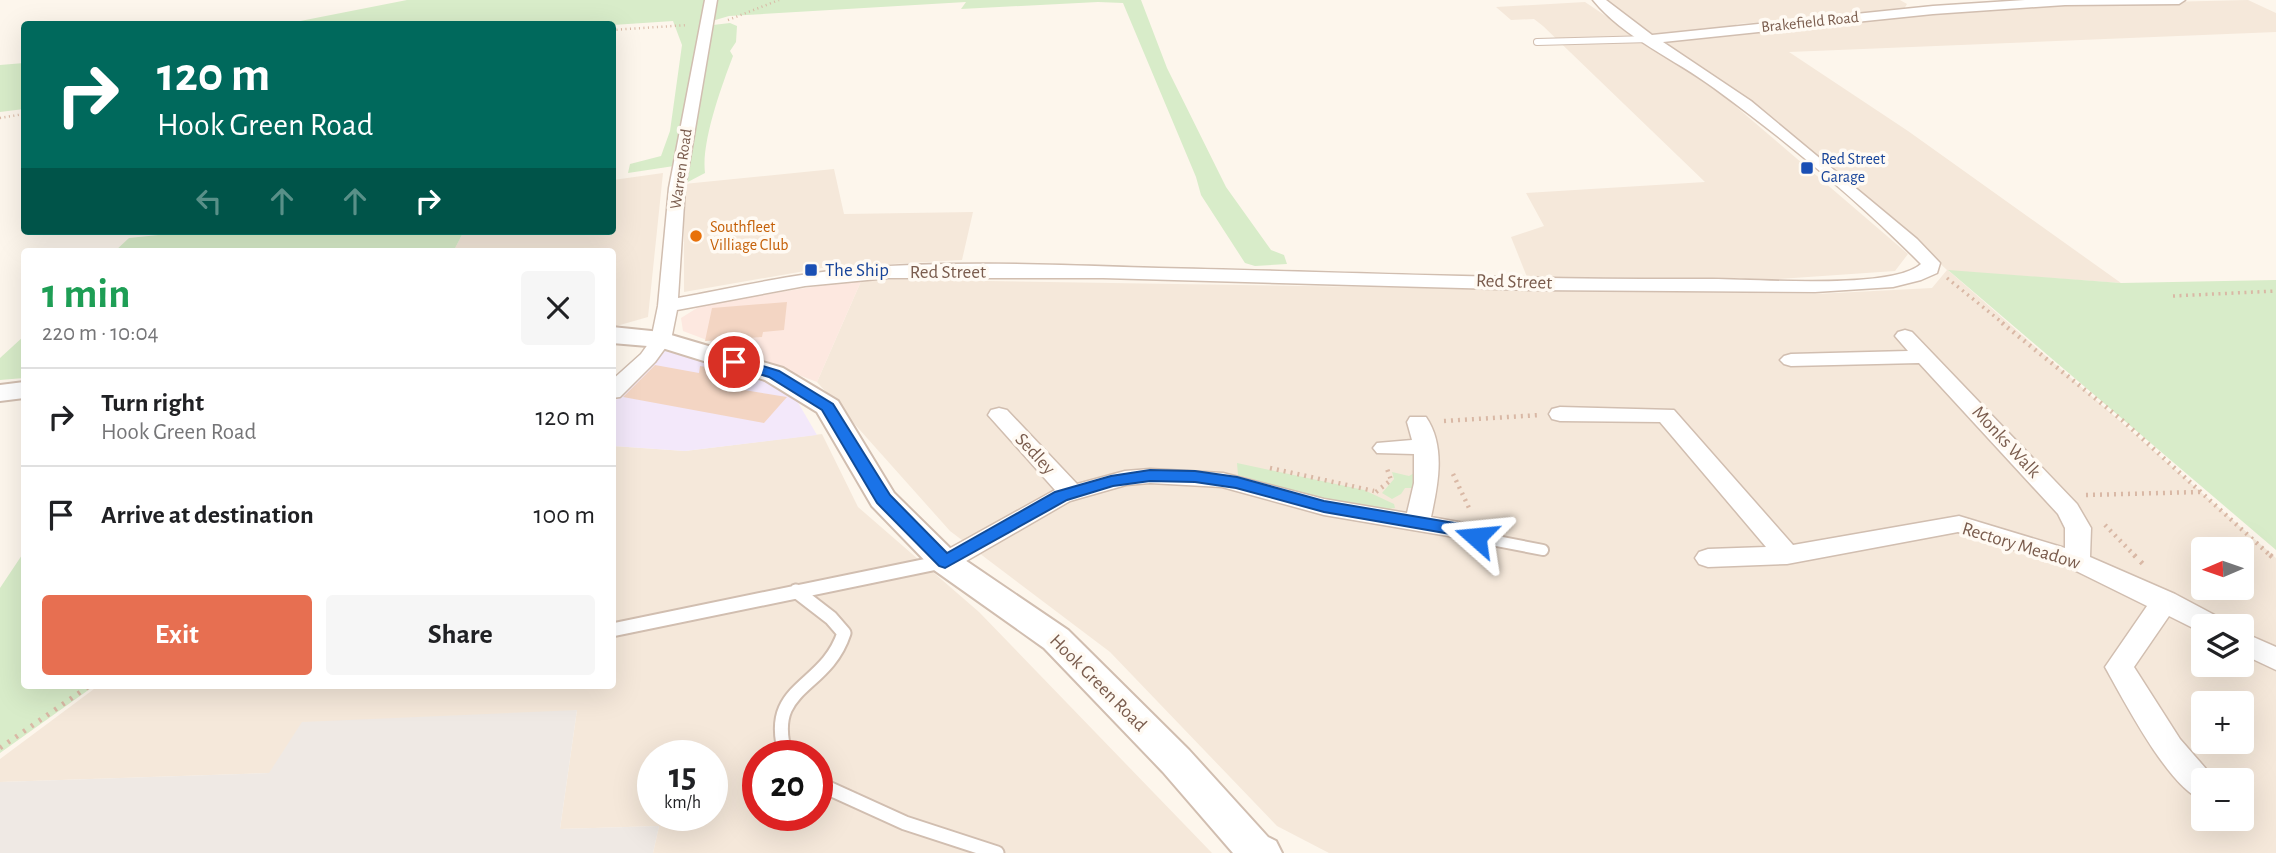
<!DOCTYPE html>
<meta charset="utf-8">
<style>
:root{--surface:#fff;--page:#f6f6f6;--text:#202124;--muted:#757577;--line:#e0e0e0;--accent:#e76f51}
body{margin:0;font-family:"Alegreya Sans",sans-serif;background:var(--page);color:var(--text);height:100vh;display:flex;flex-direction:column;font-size:26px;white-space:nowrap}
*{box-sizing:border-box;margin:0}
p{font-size:23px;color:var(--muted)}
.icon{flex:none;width:38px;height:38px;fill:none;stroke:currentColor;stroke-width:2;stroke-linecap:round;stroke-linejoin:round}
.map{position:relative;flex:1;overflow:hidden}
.panel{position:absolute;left:21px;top:248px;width:595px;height:441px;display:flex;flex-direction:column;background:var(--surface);border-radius:7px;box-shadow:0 7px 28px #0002}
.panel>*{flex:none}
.top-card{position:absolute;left:21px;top:21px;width:595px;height:214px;border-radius:7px;box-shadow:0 7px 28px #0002;background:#00695c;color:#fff;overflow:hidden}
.needle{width:46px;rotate:268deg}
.buttons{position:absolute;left:2191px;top:537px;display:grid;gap:14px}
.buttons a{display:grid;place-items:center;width:63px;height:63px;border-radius:7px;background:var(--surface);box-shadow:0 7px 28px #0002;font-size:35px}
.speed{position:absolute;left:637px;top:740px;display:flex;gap:14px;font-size:35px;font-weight:700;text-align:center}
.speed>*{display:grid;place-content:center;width:91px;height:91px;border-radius:50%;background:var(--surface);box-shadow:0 7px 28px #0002;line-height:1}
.speed small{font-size:18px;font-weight:400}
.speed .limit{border:10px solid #d22;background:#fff;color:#111}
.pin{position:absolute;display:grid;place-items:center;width:60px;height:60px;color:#fff;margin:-30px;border:4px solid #fff;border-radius:50%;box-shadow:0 2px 7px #0007}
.me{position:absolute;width:77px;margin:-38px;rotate:288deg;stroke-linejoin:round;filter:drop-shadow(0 0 5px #0008)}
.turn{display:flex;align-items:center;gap:24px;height:147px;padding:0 21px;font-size:32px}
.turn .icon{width:91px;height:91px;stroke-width:2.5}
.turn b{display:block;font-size:49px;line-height:60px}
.lanes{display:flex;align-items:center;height:66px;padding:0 21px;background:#0003;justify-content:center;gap:35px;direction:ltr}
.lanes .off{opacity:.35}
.round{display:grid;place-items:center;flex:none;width:74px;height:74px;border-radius:7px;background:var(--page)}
.headline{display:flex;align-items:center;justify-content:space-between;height:119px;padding:0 21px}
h1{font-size:42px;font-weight:700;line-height:52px;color:#1e9e55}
.primary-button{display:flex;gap:14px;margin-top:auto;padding:14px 21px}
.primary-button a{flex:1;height:80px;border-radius:7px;background:var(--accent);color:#fff;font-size:28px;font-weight:700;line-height:80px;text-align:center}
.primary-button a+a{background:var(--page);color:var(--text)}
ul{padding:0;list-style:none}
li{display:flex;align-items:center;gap:21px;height:98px;padding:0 21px;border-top:2px solid var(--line)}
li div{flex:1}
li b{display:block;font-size:26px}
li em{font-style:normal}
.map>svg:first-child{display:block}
</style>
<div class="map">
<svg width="2276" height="853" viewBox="0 0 2276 853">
<rect width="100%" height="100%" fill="#fdf6ec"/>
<!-- residential -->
<path fill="#f5e8da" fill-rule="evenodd" d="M 1604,0 L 1900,0 L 1907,4 L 1904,9 L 1811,19 L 1736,24 L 1740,27 L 1655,35 L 1648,33 Z
M 2248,0 L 2276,13 L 2276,32 L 1789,52 L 1908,131 L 2121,283 L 1949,271 L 2276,558 L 2276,853 L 1329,853 L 1277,826 L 1110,652 L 950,531 L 817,382 L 862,279 L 1816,294 L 1932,288 L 1947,270 L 1919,244 L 1668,46 L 1667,42 L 2004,6 ZM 2203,550 L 2242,550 L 2242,588 L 2203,588 ZM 2203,626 L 2242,626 L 2242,665 L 2203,665 ZM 2203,704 L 2242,704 L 2242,742 L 2203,742 ZM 2203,780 L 2242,780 L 2242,819 L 2203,819 Z
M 1585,2 L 1719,92 L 1908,254 L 1895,271 L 1779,279 L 1527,277 L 1511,237 L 1544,226 L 1526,193 L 1705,182 L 1543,26 L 1534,19 L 1511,20 L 1496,7 Z
M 834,169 L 844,214 L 973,212 L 962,260 L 822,268 L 684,292 L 684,184 Z
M 663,173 L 648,317 L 613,327 L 612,252 L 453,252 L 464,231 L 612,231 L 613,180 Z
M 822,434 L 858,507 L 979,612 L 1212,853 L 653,853 L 659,826 L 560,829 L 577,710 L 270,773 L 0,782 L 0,759 L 98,686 L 612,686 L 613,446 L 685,451 ZM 653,756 L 712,756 L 712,816 L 653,816 ZM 758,756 L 817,756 L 817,816 L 758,816 Z"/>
<!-- commercial -->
<path fill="#fde8e0" d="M 862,279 L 817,382 L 683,331 L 681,318 L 697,308 L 718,302 Z"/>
<!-- industrial -->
<path fill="#efe9e4" d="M 577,710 L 560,829 L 659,826 L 653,853 L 0,853 L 0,782 L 269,773 L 302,722 Z"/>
<!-- education -->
<path fill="#f3e8fa" d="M 665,351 L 758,376 L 793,394 L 817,435 L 685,451 L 613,446 L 612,404 Z"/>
<!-- green -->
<path fill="#d8ecc9" d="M 407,0 L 707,0 L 674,166 L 628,173 L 630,164 L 661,156 L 670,131 L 682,45 L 673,21 L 613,25 L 285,24 Z
M 714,0 L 1141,0 L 1167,68 L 1226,187 L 1271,250 L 1284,255 L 1287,264 L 1255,266 L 1245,263 L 1201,195 L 1196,177 L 1123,3 L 1098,2 L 961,9 L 966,2 L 729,16 L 712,21 Z
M 730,23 L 737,26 L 736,42 L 730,51 L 733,56 C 722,85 701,142 705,173 L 684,184 L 713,25 Z
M 24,63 L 24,109 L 0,112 L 0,65 Z
M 197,231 L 464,231 L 453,252 L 114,252 L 129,238 Z
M 1948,270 L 2121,283 L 2276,280 L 2276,550 Z
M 24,336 L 24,378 L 0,380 L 0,358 Z
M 1237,463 L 1364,490 L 1394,504 L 1395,508 C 1352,514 1281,486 1238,475 Z
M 1392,472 L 1409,476 L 1416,472 L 1414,488 L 1405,488 L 1401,494 L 1392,499 L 1382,493 L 1394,479 Z
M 24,552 L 24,686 L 94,686 L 0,753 L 0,588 Z"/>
<!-- building -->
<path fill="#f3d5c3" d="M 787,302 L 784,330 L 763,332 L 762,337 L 705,341 L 712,308 Z
M 655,365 L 699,373 L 700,366 L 725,370 L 754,379 L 744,390 L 787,397 L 764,423 L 623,397 Z"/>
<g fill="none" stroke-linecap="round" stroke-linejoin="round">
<!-- service-far2 casing -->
<g stroke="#d1beb0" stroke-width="8">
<path id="service-far2" d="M 1537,42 L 1651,39"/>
</g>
<!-- service-far1 casing -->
<g stroke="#d1beb0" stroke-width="14">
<path id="service-far1" d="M 1466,531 L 1476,537 L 1543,550"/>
</g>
<!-- service casing -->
<g stroke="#d1beb0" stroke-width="17">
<path id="service" d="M 612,630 L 942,562
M 786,756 C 764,685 825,691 844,633 L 831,618 L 796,591
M 817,783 L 905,823 L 997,853"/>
</g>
<!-- minor casing -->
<g stroke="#d1beb0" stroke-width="3">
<path id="minor" d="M 705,0 L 717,0 L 685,188 L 678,298 C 738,287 797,273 858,268 C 957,260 1060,265 1159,268 C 1343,272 1527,280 1712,279 C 1755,279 1892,290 1921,264 C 1860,202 1784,139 1714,88 C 1675,59 1624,38 1593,0 L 1606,0 L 1652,35 L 1933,6 L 2025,0 L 2185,0 L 2179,4 L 2065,5 L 1933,14 L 1663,42 L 1751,101 L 1917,239 L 1940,263 L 1937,273 L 1921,280 L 1893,287 L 1815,292 L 1532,290 L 1103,278 L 888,278 L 805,286 L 677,310 L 671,340 L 655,362 L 620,397 L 612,398 L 612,380 L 641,354 L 651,340 L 658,306 L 669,188 Z
M 1905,330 L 1912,332 L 2077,504 L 2091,528 L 2090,557 L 2175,594 L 2222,619 L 2226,626 L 2203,626 L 2203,633 L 2169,616 L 2134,667 L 2180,739 L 2214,778 L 2215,780 L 2203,780 L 2203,800 C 2170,790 2123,699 2105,667 L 2147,606 L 2068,567 L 1958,532 L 1787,564 L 1708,567 L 1699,564 L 1695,558 L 1699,552 L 1708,549 L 1766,547 L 1660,422 L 1560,421 L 1552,419 L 1549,414 L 1552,409 L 1560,407 L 1674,410 L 1793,545 L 1959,516 L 2065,548 L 2065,528 L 2058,514 L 1919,363 L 1791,366 L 1784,364 L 1780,360 L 1784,356 L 1791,354 L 1908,351 L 1895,336 L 1898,332 Z
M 999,408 L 1007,410 L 1077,484 L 1125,471 L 1150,469 L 1223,473 L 1324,499 L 1407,513 L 1414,483 L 1414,454 L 1377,453 L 1373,448 L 1377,443 L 1412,440 L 1407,422 L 1410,417 L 1426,417 C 1446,446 1438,485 1431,517 L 1475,525 L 1479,531 L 1475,537 L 1466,539 L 1324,515 L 1222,487 L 1150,483 L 1126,485 L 1070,501 L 954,568 L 945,571 L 936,568 L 932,562 L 936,556 L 1055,490 L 988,415 L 991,410 Z
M 2242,632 L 2276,647 L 2276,670 L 2242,654 Z"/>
</g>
<!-- tertiary casing -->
<g stroke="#d1beb0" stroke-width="4">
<path id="tertiary" d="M 612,327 L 661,332 L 783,368 L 838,401 L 894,493 L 956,554 L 1068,630 L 1189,750 L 1268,837 L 1276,841 L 1282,853 L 1233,853 L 1163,772 L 1044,648 L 934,570 L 872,506 L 817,412 L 765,380 L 659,347 L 612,343 Z
M 24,382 L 24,398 L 0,401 L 0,385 Z"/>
</g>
<!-- path-far3 -->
<path stroke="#d9b8a5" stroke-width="2.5" stroke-dasharray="1 3.5" stroke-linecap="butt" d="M 728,20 L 779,0
M 612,30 L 688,25
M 0,118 L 24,114"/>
<!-- path-far2 -->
<path stroke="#d9b8a5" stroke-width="3.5" stroke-dasharray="2 4.5" stroke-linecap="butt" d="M 1947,278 L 2004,324
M 2173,296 L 2276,291"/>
<!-- path-far1 -->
<path stroke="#d9b8a5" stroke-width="4.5" stroke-dasharray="2 5" stroke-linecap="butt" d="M 2002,323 L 2122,420 L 2272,557
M 1444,421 L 1540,415
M 1270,468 L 1374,491
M 1453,474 L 1470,510
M 1376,492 L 1391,480 L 1386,466
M 2086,495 L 2200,492
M 2105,525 L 2136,557"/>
<!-- path -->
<path stroke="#d9b8a5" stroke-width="5" stroke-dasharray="2.5 7" stroke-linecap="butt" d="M 2134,555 L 2143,564
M 2270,555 L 2276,560
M 0,748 L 89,686"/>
<!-- service-far2 -->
<use href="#service-far2" stroke="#fff" stroke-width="6"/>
<!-- service-far1 -->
<use href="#service-far1" stroke="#fff" stroke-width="10"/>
<!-- service -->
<use href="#service" stroke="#fff" stroke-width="13"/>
<!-- minor -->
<use href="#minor" fill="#fff" fill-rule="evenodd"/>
<!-- tertiary -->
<use href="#tertiary" fill="#fff" fill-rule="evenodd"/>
</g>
<!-- route -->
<path fill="#1a73e8" stroke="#114b97" stroke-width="2" d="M 734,357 L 779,371 L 833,404 L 890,495 L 947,553 L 1055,492 L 1111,476 L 1150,470 L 1195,471 L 1237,477 L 1324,501 L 1466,525 L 1485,537 L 1476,543 L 1462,536 L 1324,512 L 1236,488 L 1195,482 L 1150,481 L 1113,486 L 1067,500 L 945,568 L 939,566 L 877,503 L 822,410 L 769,377 L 729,365 L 727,362 Z"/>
<!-- markers -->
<g fill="#1a4fb4" stroke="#fffaf3" stroke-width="2.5">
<rect x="1800" y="161" width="14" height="14" rx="3.5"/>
<rect x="804" y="263" width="14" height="14" rx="3.5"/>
</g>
<circle fill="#e8710a" stroke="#fffaf3" stroke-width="2.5" cx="696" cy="236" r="7"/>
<g text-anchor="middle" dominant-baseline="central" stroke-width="7" stroke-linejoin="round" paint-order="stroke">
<!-- far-street labels -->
<g font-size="16" fill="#7a5c4d" stroke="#fffaf3">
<text transform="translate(1810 22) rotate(-6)">Brakefield Road</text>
<text transform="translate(681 169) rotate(-82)">Warren Road</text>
</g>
<!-- far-transit labels -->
<g font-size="16" fill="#164399" stroke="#fffaf3" text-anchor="start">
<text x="1821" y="159">Red Street<tspan x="1821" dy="18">Garage</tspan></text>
</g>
<!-- far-food labels -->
<g font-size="16" fill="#c56008" stroke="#fffaf3" text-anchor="start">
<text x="710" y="227">Southfleet<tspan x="710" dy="18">Villiage Club</tspan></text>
</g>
<!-- transit labels -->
<g font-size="19" fill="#164399" stroke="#fffaf3" text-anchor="start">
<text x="825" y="270">The Ship</text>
</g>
<!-- street labels -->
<g font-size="19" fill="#7a5c4d" stroke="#fffaf3">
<text x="948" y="272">Red Street</text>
<text transform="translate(1514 282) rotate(2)">Red Street</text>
<text transform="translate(2006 442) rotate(47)">Monks Walk</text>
<text transform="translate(1035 454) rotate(47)">Sedley</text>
<text transform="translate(2021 546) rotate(17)">Rectory Meadow</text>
<text transform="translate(1098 683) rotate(45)">Hook Green Road</text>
</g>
</g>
</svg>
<div class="buttons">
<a><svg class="needle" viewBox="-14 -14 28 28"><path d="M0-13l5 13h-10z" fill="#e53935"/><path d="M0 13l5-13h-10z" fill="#757577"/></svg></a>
<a><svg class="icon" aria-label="layers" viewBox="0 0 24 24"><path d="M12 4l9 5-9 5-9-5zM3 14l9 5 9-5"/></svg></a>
<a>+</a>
<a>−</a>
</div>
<div class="speed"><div>15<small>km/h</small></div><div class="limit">20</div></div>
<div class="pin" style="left:734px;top:362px;background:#d93025"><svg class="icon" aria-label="arrive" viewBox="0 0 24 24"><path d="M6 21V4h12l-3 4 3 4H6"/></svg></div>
<svg class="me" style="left:1476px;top:537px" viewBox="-20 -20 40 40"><path d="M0-17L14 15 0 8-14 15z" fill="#1a73e8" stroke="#fff" stroke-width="4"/></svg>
<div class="top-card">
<div class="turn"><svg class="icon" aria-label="right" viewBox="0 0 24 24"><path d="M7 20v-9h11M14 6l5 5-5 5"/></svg><div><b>120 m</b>Hook Green Road</div></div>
<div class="lanes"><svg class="icon off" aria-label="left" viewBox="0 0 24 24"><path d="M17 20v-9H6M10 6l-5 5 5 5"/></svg><svg class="icon off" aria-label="ahead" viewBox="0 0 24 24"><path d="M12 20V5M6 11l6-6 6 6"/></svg><svg class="icon off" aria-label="ahead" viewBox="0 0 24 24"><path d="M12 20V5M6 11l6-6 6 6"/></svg><svg class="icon" aria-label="right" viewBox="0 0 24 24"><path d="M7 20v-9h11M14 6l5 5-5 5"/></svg></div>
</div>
<section class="panel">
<div class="headline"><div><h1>1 min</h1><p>220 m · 10:04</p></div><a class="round"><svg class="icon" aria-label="close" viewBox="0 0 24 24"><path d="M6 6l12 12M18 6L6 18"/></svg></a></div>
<ul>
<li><svg class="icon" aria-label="right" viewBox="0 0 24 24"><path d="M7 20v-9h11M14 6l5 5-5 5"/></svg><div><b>Turn right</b><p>Hook Green Road</p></div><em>120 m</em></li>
<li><svg class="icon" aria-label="arrive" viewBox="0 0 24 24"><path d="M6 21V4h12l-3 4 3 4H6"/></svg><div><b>Arrive at destination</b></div><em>100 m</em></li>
</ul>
<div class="primary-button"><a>Exit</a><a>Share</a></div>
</section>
</div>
